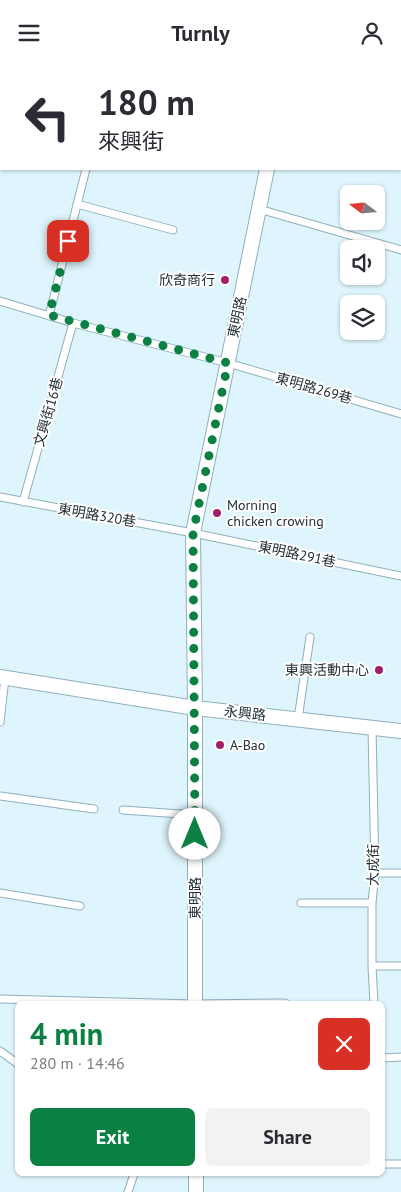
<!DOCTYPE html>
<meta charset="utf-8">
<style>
:root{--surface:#fff;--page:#f2f2f3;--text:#2b2b33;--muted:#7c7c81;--accent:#0b8043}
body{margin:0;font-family:"PT Sans","Noto Sans TC",sans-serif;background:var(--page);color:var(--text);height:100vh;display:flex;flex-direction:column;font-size:19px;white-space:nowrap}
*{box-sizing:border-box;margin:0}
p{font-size:16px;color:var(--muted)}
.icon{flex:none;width:28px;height:28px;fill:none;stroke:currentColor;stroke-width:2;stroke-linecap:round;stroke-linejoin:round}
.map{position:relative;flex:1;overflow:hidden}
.details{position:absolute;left:15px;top:936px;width:370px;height:175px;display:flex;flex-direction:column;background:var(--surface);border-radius:8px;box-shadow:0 1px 4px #0004}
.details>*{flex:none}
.hud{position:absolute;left:0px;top:0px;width:401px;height:105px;box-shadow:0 1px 4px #0004;background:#fff;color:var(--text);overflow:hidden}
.needle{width:32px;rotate:286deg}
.buttons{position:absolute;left:340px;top:120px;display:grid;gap:10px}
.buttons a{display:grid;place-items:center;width:45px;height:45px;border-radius:8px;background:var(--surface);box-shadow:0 1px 4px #0004;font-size:25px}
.pin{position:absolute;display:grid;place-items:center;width:42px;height:42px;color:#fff;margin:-21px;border-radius:10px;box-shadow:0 2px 8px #0006}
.me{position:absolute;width:55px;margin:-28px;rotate:0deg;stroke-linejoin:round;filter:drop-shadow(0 0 4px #0008)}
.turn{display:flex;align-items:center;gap:18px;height:105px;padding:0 15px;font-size:22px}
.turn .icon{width:65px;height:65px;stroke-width:2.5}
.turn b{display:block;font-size:35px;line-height:42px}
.round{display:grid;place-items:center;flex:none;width:52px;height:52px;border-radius:8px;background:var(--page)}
.overview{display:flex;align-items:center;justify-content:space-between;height:85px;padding:0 15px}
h1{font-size:30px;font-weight:600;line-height:38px;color:var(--accent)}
.button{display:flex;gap:10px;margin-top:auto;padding:10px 15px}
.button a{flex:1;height:58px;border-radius:8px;background:var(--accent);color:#fff;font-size:20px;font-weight:600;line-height:58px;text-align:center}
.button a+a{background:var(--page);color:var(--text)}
header{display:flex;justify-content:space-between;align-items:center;height:65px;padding:0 15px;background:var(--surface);font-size:22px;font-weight:600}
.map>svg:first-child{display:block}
</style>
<header><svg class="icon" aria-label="menu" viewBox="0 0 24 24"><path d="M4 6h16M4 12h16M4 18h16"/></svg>Turnly<svg class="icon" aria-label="person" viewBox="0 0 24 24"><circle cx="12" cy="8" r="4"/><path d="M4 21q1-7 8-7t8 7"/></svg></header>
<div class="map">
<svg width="401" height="1127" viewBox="0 0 401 1127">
<rect width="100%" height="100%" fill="#dff5fd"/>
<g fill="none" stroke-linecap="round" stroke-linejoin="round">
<!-- service casing -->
<g stroke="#8db0bd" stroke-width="9">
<path id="service" d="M 110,1 L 110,0
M 77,139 L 173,165
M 259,144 L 401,185
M 0,236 L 73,258 L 228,298 L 401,349
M 49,251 L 86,104
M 0,432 L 193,468 L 401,511
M 23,437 L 73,258
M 298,654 L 310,572
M 0,657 L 5,613
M 372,662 L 375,808 L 372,838 L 372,901 L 374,939
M 0,731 L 94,744
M 123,745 L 195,750
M 375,808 L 401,808
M 0,828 L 80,841
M 301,838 L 372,838
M 372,901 L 401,901
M 0,934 L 195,939 L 285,938
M 0,986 L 18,999
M 382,993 L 401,992
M 382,1099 L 401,1099
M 128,1127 L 134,1109"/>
</g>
<!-- minor casing -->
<g stroke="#8db0bd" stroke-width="16">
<path id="minor" d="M 287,1 L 287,0
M 0,612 L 195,643 L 401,666
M 195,939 L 195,643 L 193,468 L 267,104
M 196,1109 L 196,1127"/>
</g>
<!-- service -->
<use href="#service" stroke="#fff" stroke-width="7"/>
<!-- minor -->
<use href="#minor" stroke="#fff" stroke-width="14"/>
</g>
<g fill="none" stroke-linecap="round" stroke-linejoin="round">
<!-- route -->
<path stroke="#0b8043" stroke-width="9" stroke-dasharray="0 16.2" d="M 68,176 L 49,250 L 228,298 L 193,468 L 195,769"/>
</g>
<!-- markers -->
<g fill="#a31e6a" stroke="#fff" stroke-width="2">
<circle cx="225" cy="215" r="5"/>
<circle cx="217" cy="448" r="5"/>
<circle cx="379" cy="605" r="5"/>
<circle cx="220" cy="680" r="5"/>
</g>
<g text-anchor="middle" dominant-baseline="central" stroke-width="4" stroke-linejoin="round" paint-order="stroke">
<!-- poi labels -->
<g font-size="14" fill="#233136" stroke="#fff" text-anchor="end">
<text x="215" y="215">欣奇商行</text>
<text x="227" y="440" text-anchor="start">Morning<tspan x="227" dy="16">chicken crowing</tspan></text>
<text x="369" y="605">東興活動中心</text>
<text x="230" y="680" text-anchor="start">A-Bao</text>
</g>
<!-- street labels -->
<g font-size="14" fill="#233136" stroke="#fff">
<text transform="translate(237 252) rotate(-78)">東明路</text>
<text transform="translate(314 323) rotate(16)">東明路269巷</text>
<text transform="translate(48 347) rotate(-74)">文興街16巷</text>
<text transform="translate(97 450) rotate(10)">東明路320巷</text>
<text transform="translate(297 489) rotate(12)">東明路291巷</text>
<text transform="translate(245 648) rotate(6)">永興路</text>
<text transform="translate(373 800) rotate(-89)">大成街</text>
<text transform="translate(195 833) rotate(-90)">東明路</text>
</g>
</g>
</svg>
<div class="buttons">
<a><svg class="needle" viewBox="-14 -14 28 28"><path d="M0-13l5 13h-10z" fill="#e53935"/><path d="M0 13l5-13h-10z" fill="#7c7c81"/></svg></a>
<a><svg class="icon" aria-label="sound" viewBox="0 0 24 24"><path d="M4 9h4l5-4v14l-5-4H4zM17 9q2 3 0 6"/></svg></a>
<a><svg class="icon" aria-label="layers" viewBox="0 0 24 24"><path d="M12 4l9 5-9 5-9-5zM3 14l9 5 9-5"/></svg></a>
</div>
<div class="pin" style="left:68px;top:176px;background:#d93025"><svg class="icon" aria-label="arrive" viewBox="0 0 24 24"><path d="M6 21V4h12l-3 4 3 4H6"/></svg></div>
<svg class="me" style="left:195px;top:769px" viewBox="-20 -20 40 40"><circle r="19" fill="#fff"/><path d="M0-13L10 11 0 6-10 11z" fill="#0b8043"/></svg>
<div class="hud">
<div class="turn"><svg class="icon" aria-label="left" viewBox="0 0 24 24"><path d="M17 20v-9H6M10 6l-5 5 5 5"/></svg><div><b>180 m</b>來興街</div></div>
</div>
<section class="details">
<div class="overview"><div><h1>4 min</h1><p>280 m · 14:46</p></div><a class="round" style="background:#d93025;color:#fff"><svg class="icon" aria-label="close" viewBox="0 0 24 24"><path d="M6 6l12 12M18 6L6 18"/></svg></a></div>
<div class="button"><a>Exit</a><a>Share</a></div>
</section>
</div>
